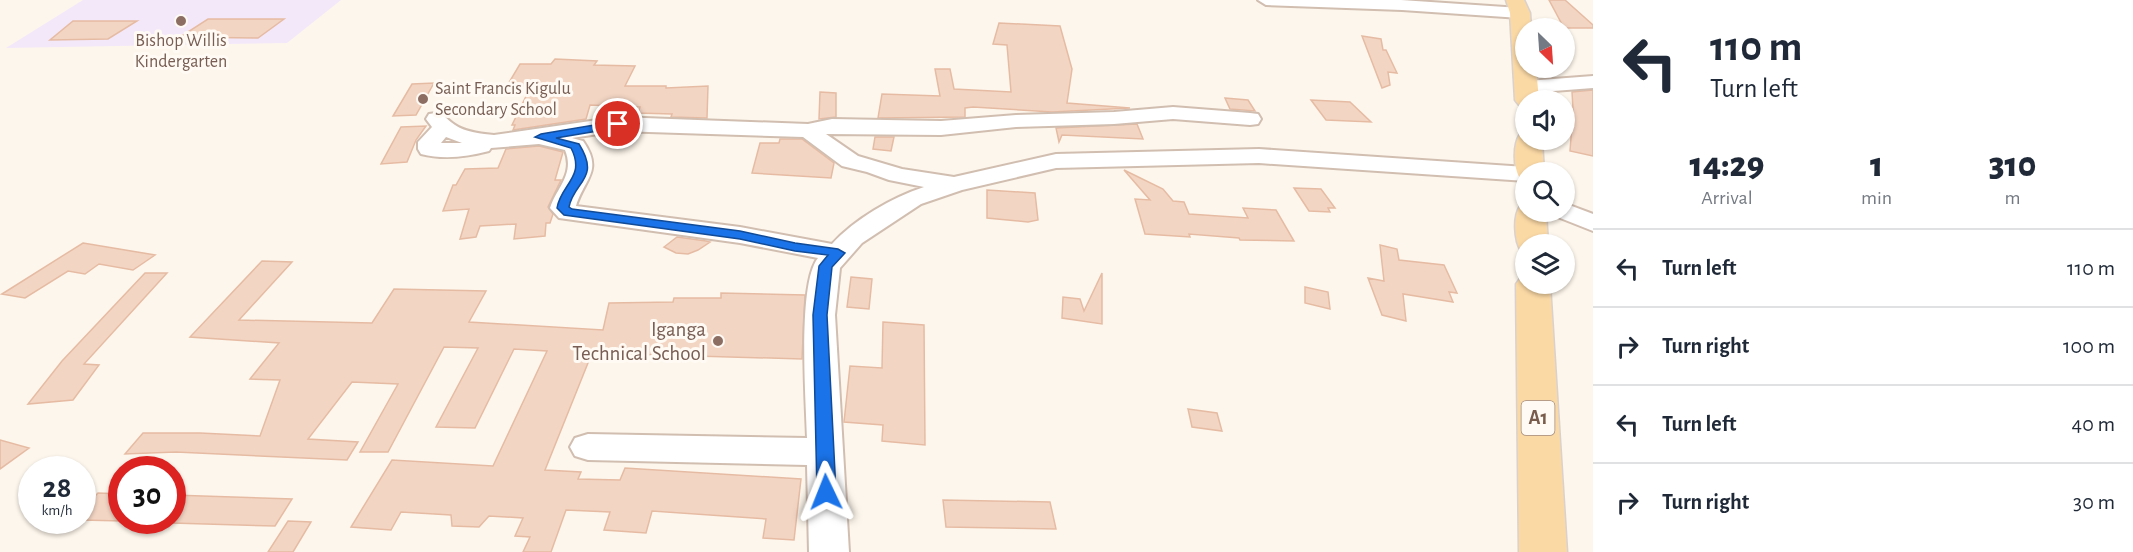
<!DOCTYPE html>
<style>
:root{--surface:#fff;--page:#f6f6f7;--text:#1f2937;--muted:#747a83;--line:#e0e1e3}
body{margin:0;font-family:"Alegreya Sans",sans-serif;background:var(--page);color:var(--text);height:100vh;display:flex;flex-direction:column;font-size:22px;white-space:nowrap}
*{box-sizing:border-box;margin:0}
p{font-size:20px;color:var(--muted)}
.icon{flex:none;width:33px;height:33px;fill:none;stroke:currentColor;stroke-width:2;stroke-linecap:round;stroke-linejoin:round}
.map{position:relative;flex:1;overflow:hidden}
.details{display:flex;flex-direction:column;background:var(--surface);width:540px}
.details>*{flex:none}
.guide{background:#fff;color:var(--text);overflow:hidden}
.needle{width:39px;rotate:155deg}
.controls{position:absolute;left:1515px;top:18px;display:grid;gap:12px}
.controls a{display:grid;place-items:center;width:60px;height:60px;border-radius:50%;background:var(--surface);box-shadow:0 2px 4px #0004;font-size:30px}
.speed{position:absolute;left:18px;top:456px;display:flex;gap:12px;font-size:30px;font-weight:700;text-align:center}
.speed>*{display:grid;place-content:center;width:78px;height:78px;border-radius:50%;background:var(--surface);box-shadow:0 2px 4px #0004;line-height:1}
.speed small{font-size:15px;font-weight:400}
.speed .limit{border:9px solid #d22;background:#fff;color:#111}
.pin{position:absolute;display:grid;place-items:center;width:51px;height:51px;color:#fff;margin:-26px;border:3px solid #fff;border-radius:50%;box-shadow:0 2px 6px #0007}
.me{position:absolute;width:66px;margin:-33px;rotate:358deg;stroke-linejoin:round;filter:drop-shadow(0 0 4px #0008)}
.turn{display:flex;align-items:center;gap:21px;height:126px;padding:0 18px;font-size:27px}
.turn .icon{width:78px;height:78px;stroke-width:2.5}
.turn b{display:block;font-size:42px;line-height:51px}
.eta{display:flex;justify-content:space-evenly;align-items:center;height:102px;text-align:center}
.eta b{font-size:36px;font-weight:800;line-height:42px}
ul{padding:0;list-style:none}
li{display:flex;align-items:center;gap:18px;height:78px;padding:0 18px;border-top:2px solid var(--line)}
li div{flex:1}
li b{display:block;font-size:22px}
li em{font-style:normal}
main{display:flex;flex:1;min-height:0}
.map>svg:first-child{display:block}
</style>
<main>
<div class="map">
<svg width="1593" height="552" viewBox="0 0 1593 552">
<rect width="100%" height="100%" fill="#fdf6ec"/>
<!-- education -->
<path fill="#f3e8fa" d="M 83,0 L 341,0 L 287,43 L 6,48 Z"/>
<!-- building -->
<path fill="#f3d5c3" stroke="#e6bba3" stroke-width="1.5" d="M 1549,0 L 1565,0 L 1593,25 L 1593,28 L 1564,28 Z
M 208,19 L 284,19 L 258,38 L 180,37 Z
M 73,21 L 137,21 L 108,39 L 50,40 Z
M 999,23 L 1060,26 L 1072,69 L 1067,103 L 1130,108 L 1052,112 L 973,107 L 965,108 L 965,117 L 878,118 L 882,94 L 940,96 L 935,69 L 950,69 L 954,89 L 1011,92 L 1007,45 L 993,44 Z
M 1362,36 L 1381,39 L 1383,50 L 1386,50 L 1397,73 L 1388,72 L 1390,85 L 1382,88 Z
M 555,59 L 597,61 L 594,65 L 635,66 L 625,86 L 666,86 L 666,88 L 708,86 L 707,118 L 671,117 L 672,114 L 638,113 L 640,107 L 590,105 L 586,119 L 513,130 L 515,125 L 512,125 L 531,86 L 507,86 L 520,64 L 551,64 Z
M 434,83 L 416,115 L 393,116 L 412,84 Z
M 1593,90 L 1593,156 L 1570,151 L 1572,125 L 1574,125 L 1572,92 Z
M 820,92 L 836,93 L 836,117 L 819,119 Z
M 1225,98 L 1248,100 L 1255,111 L 1230,109 Z
M 1311,100 L 1350,102 L 1371,122 L 1326,120 Z
M 1137,124 L 1143,139 L 1062,135 L 1059,142 L 1056,128 Z
M 426,126 L 416,140 L 407,162 L 381,164 L 401,127 Z
M 875,137 L 894,137 L 891,151 L 873,149 Z
M 780,139 L 802,139 L 834,163 L 831,178 L 752,173 L 760,143 L 779,143 Z
M 539,146 L 563,152 L 555,180 L 561,180 L 548,207 L 553,214 L 550,223 L 546,223 L 545,236 L 514,239 L 516,224 L 480,226 L 476,237 L 460,239 L 469,209 L 443,211 L 453,185 L 456,185 L 465,169 L 498,168 L 506,149 Z
M 1124,170 L 1163,189 L 1173,201 L 1184,202 L 1189,214 L 1248,218 L 1243,208 L 1276,210 L 1294,241 L 1240,240 L 1239,238 L 1189,234 L 1190,237 L 1145,234 L 1135,199 L 1150,200 Z
M 1294,188 L 1321,189 L 1335,208 L 1328,208 L 1330,212 L 1309,211 Z
M 987,190 L 1035,193 L 1038,220 L 1028,222 L 987,218 Z
M 677,237 L 706,241 L 710,242 L 698,250 L 688,254 L 676,253 L 664,247 Z
M 83,243 L 155,255 L 133,270 L 99,264 L 85,274 L 68,271 L 25,298 L 2,294 Z
M 1380,245 L 1397,249 L 1399,260 L 1444,265 L 1457,293 L 1449,292 L 1453,302 L 1403,294 L 1406,321 L 1382,315 L 1368,278 L 1384,281 Z
M 262,261 L 292,262 L 239,320 L 372,323 L 394,289 L 486,291 L 469,322 L 603,330 L 609,303 L 673,302 L 674,298 L 721,298 L 721,293 L 805,295 L 802,359 L 592,353 L 545,470 L 581,472 L 578,479 L 620,480 L 625,468 L 801,479 L 794,540 L 763,538 L 766,519 L 652,511 L 646,533 L 604,530 L 610,512 L 566,510 L 551,552 L 523,552 L 530,537 L 515,536 L 523,518 L 489,516 L 479,527 L 452,526 L 451,515 L 401,512 L 391,530 L 351,527 L 392,460 L 493,466 L 547,351 L 514,349 L 475,428 L 436,427 L 478,348 L 444,347 L 388,452 L 360,452 L 398,384 L 352,382 L 308,439 L 358,442 L 347,460 L 176,452 L 125,454 L 143,433 L 200,433 L 260,436 L 280,380 L 250,379 L 279,343 L 190,337 Z
M 145,273 L 167,273 L 84,364 L 99,365 L 73,400 L 28,404 L 62,361 Z
M 1102,273 L 1102,324 L 1062,318 L 1063,297 L 1080,299 L 1084,311 Z
M 851,277 L 872,279 L 869,309 L 847,307 Z
M 1305,287 L 1328,292 L 1330,309 L 1305,303 Z
M 883,322 L 924,325 L 925,445 L 882,441 L 883,425 L 844,422 L 850,366 L 882,368 Z
M 1188,409 L 1217,413 L 1222,431 L 1192,427 Z
M 0,440 L 29,448 L 0,469 Z
M 98,493 L 122,494 L 122,521 L 82,520 L 82,510 Z
M 172,495 L 292,499 L 275,526 L 172,523 Z
M 943,500 L 1050,502 L 1056,529 L 946,527 Z
M 288,521 L 311,522 L 293,552 L 268,552 Z"/>
<g fill="none" stroke-linecap="round" stroke-linejoin="round">
<!-- minor casing -->
<g stroke="#d1beb0" stroke-width="4">
<path id="minor" d="M 1258,0 L 1401,0 L 1520,8 L 1528,13 L 1520,18 L 1402,10 L 1266,5 Z
M 1593,76 L 1593,88 L 1527,93 L 1520,91 L 1517,87 L 1520,83 L 1527,81 Z
M 1173,107 L 1250,113 L 1258,114 L 1261,119 L 1258,124 L 1250,125 L 1173,119 L 1114,124 L 1016,127 L 941,135 L 826,134 L 858,156 L 902,169 L 954,177 L 1056,154 L 1259,149 L 1526,167 L 1534,169 L 1537,172 L 1526,172 L 1526,181 L 1259,163 L 1056,168 L 962,190 L 921,204 L 862,243 L 840,268 L 835,315 L 849,552 L 809,552 L 807,465 L 588,460 L 575,456 L 570,447 L 575,438 L 588,434 L 807,438 C 806,401 797,284 818,258 L 740,243 L 559,218 L 550,208 C 557,187 575,174 565,150 L 539,144 L 491,148 L 489,151 C 466,157 444,160 421,154 L 418,149 L 418,142 L 432,127 L 426,119 L 429,114 C 444,111 444,118 455,125 C 465,132 482,134 494,135 L 618,117 L 808,124 L 832,119 L 941,121 L 1016,115 L 1114,112 ZM 618,131 L 803,137 L 842,166 L 867,172 L 889,180 L 924,187 C 891,198 855,219 832,244 L 740,227 L 576,206 C 584,179 604,171 583,141 L 572,138 ZM 446,137 L 462,143 L 441,143 Z
M 1564,203 L 1593,214 L 1593,231 L 1555,216 L 1552,212 L 1564,212 Z"/>
</g>
<!-- major casing -->
<g stroke="#dad1cd" stroke-width="3">
<path id="major" d="M 1506,0 L 1524,0 L 1530,13 L 1531,28 L 1526,28 L 1526,68 L 1536,68 L 1539,100 L 1526,100 L 1526,107 L 1519,105 L 1515,100 L 1510,13 Z
M 1526,133 L 1526,140 L 1542,140 L 1544,172 L 1526,172 L 1526,179 L 1520,178 C 1513,168 1513,144 1520,134 Z
M 1526,204 L 1526,212 L 1546,212 L 1548,244 L 1526,244 L 1526,252 L 1521,251 C 1514,240 1513,216 1520,206 Z
M 1526,276 L 1526,284 L 1550,284 L 1567,552 L 1519,552 L 1516,284 L 1521,277 Z"/>
</g>
<!-- minor -->
<use href="#minor" fill="#fff" fill-rule="evenodd"/>
<!-- major -->
<use href="#major" fill="#fbd9a5" fill-rule="evenodd"/>
</g>
<!-- route -->
<path fill="#1a73e8" stroke="#114b97" stroke-width="1.5" d="M 618,121 L 621,122 L 621,127 L 556,138 L 579,144 C 601,179 574,181 569,207 L 572,209 L 740,231 L 795,243 L 838,249 L 845,253 L 832,267 L 827,315 L 836,492 L 833,497 L 826,499 L 820,497 L 817,492 L 813,315 L 819,266 L 828,255 L 795,251 L 740,239 L 564,215 L 557,208 C 561,184 586,177 571,148 L 535,137 L 541,134 Z"/>
<!-- markers -->
<g fill="#8d6e63" stroke="#fffaf3" stroke-width="2">
<circle cx="181" cy="21" r="6"/>
<circle cx="423" cy="99" r="6"/>
<circle cx="718" cy="341" r="6"/>
</g>
<g text-anchor="middle" dominant-baseline="central" stroke-width="6" stroke-linejoin="round" paint-order="stroke">
<!-- far-education labels -->
<g font-size="18" fill="#785e54" stroke="#fffaf3">
<text x="181" y="41">Bishop Willis<tspan x="181" dy="21">Kindergarten</tspan></text>
<text x="435" y="89" text-anchor="start">Saint Francis Kigulu<tspan x="435" dy="21">Secondary School</tspan></text>
</g>
<!-- shield labels -->
<rect fill="#fffaf3" stroke="#a28b7f" stroke-width="1.5" x="1521.5" y="401" width="33" height="34" rx="4.5"/>
<g font-size="20" font-weight="bold" fill="#7a5c4d">
<text x="1538" y="418">A1</text>
</g>
<!-- education labels -->
<g font-size="21" fill="#785e54" stroke="#fffaf3" text-anchor="end">
<text x="706" y="329">Iganga<tspan x="706" dy="24">Technical School</tspan></text>
</g>
</g>
</svg>
<div class="controls">
<a><svg class="needle" viewBox="-14 -14 28 28"><path d="M0-13l5 13h-10z" fill="#e53935"/><path d="M0 13l5-13h-10z" fill="#747a83"/></svg></a>
<a><svg class="icon" aria-label="sound" viewBox="0 0 24 24"><path d="M4 9h4l5-4v14l-5-4H4zM17 9q2 3 0 6"/></svg></a>
<a><svg class="icon" aria-label="search" viewBox="0 0 24 24"><circle cx="10" cy="10" r="6"/><path d="M15 15l6 6"/></svg></a>
<a><svg class="icon" aria-label="layers" viewBox="0 0 24 24"><path d="M12 4l9 5-9 5-9-5zM3 14l9 5 9-5"/></svg></a>
</div>
<div class="speed"><div>28<small>km/h</small></div><div class="limit">30</div></div>
<div class="pin" style="left:618px;top:124px;background:#d93025"><svg class="icon" aria-label="arrive" viewBox="0 0 24 24"><path d="M6 21V4h12l-3 4 3 4H6"/></svg></div>
<svg class="me" style="left:826px;top:492px" viewBox="-20 -20 40 40"><path d="M0-17L14 15 0 8-14 15z" fill="#1a73e8" stroke="#fff" stroke-width="4"/></svg>
</div>
<section class="details">
<div class="guide">
<div class="turn"><svg class="icon" aria-label="left" viewBox="0 0 24 24"><path d="M17 20v-9H6M10 6l-5 5 5 5"/></svg><div><b>110 m</b>Turn left</div></div>
</div>
<div class="eta">
<div><b>14:29</b><p>Arrival</p></div>
<div><b>1</b><p>min</p></div>
<div><b>310</b><p>m</p></div>
</div>
<ul>
<li><svg class="icon" aria-label="left" viewBox="0 0 24 24"><path d="M17 20v-9H6M10 6l-5 5 5 5"/></svg><div><b>Turn left</b></div><em>110 m</em></li>
<li><svg class="icon" aria-label="right" viewBox="0 0 24 24"><path d="M7 20v-9h11M14 6l5 5-5 5"/></svg><div><b>Turn right</b></div><em>100 m</em></li>
<li><svg class="icon" aria-label="left" viewBox="0 0 24 24"><path d="M17 20v-9H6M10 6l-5 5 5 5"/></svg><div><b>Turn left</b></div><em>40 m</em></li>
<li><svg class="icon" aria-label="right" viewBox="0 0 24 24"><path d="M7 20v-9h11M14 6l5 5-5 5"/></svg><div><b>Turn right</b></div><em>30 m</em></li>
</ul>
</section>
</main>
